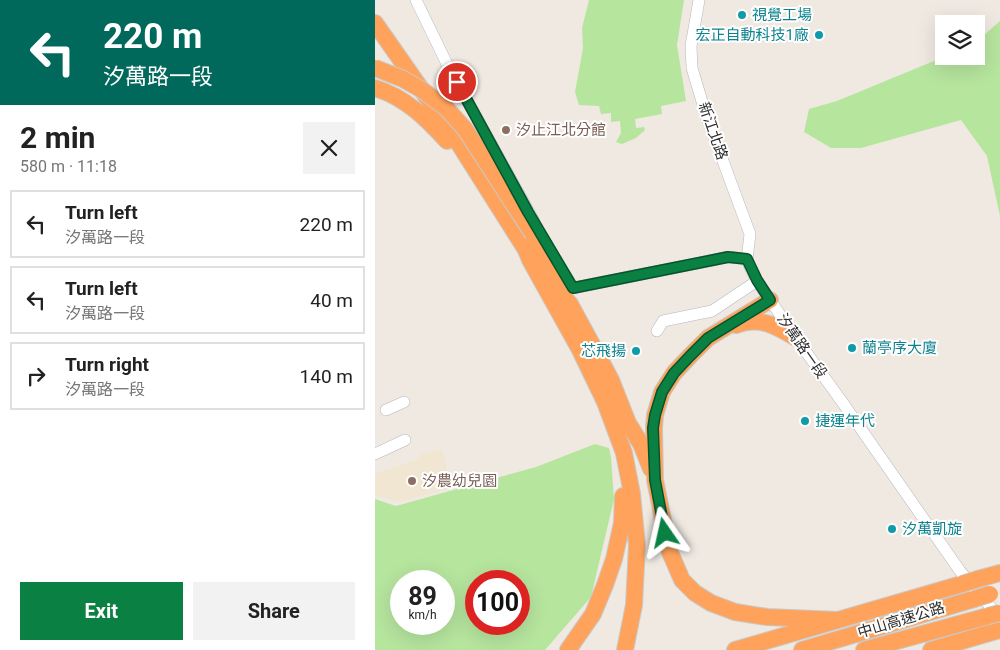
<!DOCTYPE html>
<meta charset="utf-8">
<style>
:root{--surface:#fff;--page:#f2f2f2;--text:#222;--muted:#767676;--line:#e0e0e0;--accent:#0b8043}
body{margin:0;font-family:Roboto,"Noto Sans TC",sans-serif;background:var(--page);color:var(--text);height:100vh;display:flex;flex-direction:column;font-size:19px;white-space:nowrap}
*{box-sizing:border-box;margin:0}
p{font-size:16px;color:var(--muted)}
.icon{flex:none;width:28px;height:28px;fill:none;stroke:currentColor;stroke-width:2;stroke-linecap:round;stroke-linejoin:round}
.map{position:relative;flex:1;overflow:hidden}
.panel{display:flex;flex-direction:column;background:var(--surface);width:375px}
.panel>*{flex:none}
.banner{background:#00695c;color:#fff;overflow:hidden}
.controls{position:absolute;left:560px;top:15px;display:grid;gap:10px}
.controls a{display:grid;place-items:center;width:50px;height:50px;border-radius:0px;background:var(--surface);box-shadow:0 5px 20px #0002;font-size:25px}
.speed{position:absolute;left:15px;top:570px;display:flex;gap:10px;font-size:25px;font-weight:700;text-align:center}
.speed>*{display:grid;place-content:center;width:65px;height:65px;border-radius:50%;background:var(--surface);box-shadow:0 5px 20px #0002;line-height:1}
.speed small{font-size:12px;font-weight:400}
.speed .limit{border:8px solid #d22;background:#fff;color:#111}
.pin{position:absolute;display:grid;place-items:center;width:42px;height:42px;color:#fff;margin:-21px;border:2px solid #fff;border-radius:50%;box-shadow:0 1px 5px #0007}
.me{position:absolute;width:55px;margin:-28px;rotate:349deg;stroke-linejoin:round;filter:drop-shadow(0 0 4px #0008)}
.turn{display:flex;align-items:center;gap:18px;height:105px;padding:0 20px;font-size:22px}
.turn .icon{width:65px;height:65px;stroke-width:2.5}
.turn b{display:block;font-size:35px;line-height:42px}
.round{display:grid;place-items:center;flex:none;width:52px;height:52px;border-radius:0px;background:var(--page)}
.headline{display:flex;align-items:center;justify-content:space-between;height:85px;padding:0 20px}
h1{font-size:30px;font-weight:700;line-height:38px}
.button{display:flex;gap:10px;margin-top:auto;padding:10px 20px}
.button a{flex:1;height:58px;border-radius:0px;background:var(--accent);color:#fff;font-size:20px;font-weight:700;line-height:58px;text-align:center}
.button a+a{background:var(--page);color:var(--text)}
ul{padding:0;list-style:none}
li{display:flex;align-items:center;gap:15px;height:68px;margin:0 10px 8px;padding:0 10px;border:2px solid var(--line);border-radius:0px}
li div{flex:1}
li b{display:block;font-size:19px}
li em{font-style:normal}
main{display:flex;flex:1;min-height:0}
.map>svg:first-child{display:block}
</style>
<main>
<section class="panel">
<div class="banner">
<div class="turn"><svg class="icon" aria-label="left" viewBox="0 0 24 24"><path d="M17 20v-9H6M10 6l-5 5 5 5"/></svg><div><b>220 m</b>汐萬路一段</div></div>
</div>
<div class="headline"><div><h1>2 min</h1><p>580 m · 11:18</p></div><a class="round"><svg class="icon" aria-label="close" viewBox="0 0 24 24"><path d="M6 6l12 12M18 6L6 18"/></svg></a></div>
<ul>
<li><svg class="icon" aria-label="left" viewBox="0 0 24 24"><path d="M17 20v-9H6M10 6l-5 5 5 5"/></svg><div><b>Turn left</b><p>汐萬路一段</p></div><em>220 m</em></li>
<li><svg class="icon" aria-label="left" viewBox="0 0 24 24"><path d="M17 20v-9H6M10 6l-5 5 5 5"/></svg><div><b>Turn left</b><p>汐萬路一段</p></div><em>40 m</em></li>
<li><svg class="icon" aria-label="right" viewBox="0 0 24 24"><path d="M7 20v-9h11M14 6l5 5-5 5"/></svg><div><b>Turn right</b><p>汐萬路一段</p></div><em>140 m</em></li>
</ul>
<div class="button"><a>Exit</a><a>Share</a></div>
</section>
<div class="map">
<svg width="625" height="650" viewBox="0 0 625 650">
<rect width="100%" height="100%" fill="#efe9e1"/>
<!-- education -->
<path fill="#f0e6d1" d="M 67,449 L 76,488 L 24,502 L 0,495 L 0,474 L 41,460 L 47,454 Z"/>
<!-- green -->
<path fill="#b6e59e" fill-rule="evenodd" d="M 214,0 L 309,0 L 302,45 L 311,101 L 286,106 L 287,114 L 260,119 L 261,128 L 269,127 L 270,130 L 261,138 L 247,144 L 241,142 L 246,133 L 245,121 L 236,122 L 236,113 L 226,114 L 224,106 L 204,105 L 200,92 L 208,48 L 207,28 Z
M 625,21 L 625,216 L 612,156 L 586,120 L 486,148 L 456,148 L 429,132 L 434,109 L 462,101 L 571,56 L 601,56 L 601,42 Z
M 220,444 L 234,448 L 236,457 L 239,499 L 216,597 L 170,650 L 0,650 L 0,499 L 21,506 L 161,467 ZM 26,581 L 69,581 L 69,624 L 26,624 ZM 101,581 L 144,581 L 144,624 L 101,624 Z"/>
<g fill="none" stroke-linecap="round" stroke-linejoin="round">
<!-- minor casing -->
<g stroke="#b4b7c1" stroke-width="12">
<path id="minor" d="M 41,0 L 73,66 L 159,221
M 324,0 L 316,46 L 317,68 L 331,115 L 375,234 L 372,259 L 375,267 L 382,281 L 421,338 L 470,406 L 585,571 L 624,617
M 191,276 L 198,288 L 353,257 L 372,259
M 282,331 L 288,321 L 337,311 L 382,281
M 11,410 L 29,402
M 0,454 L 30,440"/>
</g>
<!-- highway casing -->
<g stroke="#c9c9c9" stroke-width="18">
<path id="highway" d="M 0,23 L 79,136 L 151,250 L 155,260 L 205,350 L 230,402 L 249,453 L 257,494 L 262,545 L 259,605 L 250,650
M 0,88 C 30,97 51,118 72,141
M 158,234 L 191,290
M 177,282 L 182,290 L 195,304 L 219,348 L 236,380 L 253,423 L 266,444 L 276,469
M 395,300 L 333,338 L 315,356 L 299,373 L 287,392 L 280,415 L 279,428 L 280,480 L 294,550 L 307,580 L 320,593 L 336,603 L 360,612 L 392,617 L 463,620
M 361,325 C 385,316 401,326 421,338
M 603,579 L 625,573
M 193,650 L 218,614 L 230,585 L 239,559 L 247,523 L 248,496
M 360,650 L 587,584
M 427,650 L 599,599
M 489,650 L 613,616
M 556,650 L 625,630"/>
</g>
<!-- minor -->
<use href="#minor" stroke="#fff" stroke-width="11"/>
<!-- highway -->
<use href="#highway" stroke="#ffa35c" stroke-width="16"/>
<!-- highway-bridge casing -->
<g stroke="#c9c9c9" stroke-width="18" stroke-linecap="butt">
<path id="highway-bridge" d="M 0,68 L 28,79 L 47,90 L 71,108 L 90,129 L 158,234
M 587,584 L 603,579
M 599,599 L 615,594
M 613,616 L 625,613"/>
</g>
<!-- highway-bridge -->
<use href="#highway-bridge" stroke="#ffa35c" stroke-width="16"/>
</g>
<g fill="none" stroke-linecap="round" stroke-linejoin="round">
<!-- route casing -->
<g stroke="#07532c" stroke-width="12">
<path id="route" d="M 82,82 L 153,212 L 198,288 L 353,257 L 372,259 L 382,280 L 395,300 L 333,338 L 315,356 L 299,373 L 287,392 L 280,415 L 278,428 L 280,480 L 290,533"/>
</g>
<!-- route -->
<use href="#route" stroke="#0b8043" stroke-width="9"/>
</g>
<!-- markers -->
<g fill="#0f9aa8" stroke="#fff" stroke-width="2">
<circle cx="367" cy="15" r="5"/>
<circle cx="444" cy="35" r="5"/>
<circle cx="477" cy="348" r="5"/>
<circle cx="261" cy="351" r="5"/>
<circle cx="430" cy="421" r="5"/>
<circle cx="517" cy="529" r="5"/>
</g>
<g fill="#8d6e63" stroke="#fff" stroke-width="2">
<circle cx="131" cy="130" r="5"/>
<circle cx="37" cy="481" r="5"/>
</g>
<g text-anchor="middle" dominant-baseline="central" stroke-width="4" stroke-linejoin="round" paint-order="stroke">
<!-- culture labels -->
<g font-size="15" fill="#0d838f" stroke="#fff" text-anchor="start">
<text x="377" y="15">視覺工場</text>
<text x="434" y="35" text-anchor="end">宏正自動科技1廠</text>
<text x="487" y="348">蘭亭序大廈</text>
<text x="251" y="351" text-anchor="end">芯飛揚</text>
<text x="440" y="421">捷運年代</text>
<text x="527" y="529">汐萬凱旋</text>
</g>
<!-- education labels -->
<g font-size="15" fill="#785e54" stroke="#fff" text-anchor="start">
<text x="141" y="130">汐止江北分館</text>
<text x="47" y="481">汐農幼兒園</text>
</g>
<!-- street labels -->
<g font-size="15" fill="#2e2e2e" stroke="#fff">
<text transform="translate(338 131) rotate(71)">新江北路</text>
<text transform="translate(427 346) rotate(55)">汐萬路一段</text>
<text transform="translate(526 620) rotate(-17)">中山高速公路</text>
</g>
</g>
</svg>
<div class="controls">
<a><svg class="icon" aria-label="layers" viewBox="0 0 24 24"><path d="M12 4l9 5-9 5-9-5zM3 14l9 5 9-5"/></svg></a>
</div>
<div class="speed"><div>89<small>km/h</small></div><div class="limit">100</div></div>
<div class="pin" style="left:82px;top:82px;background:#d93025"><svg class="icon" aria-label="arrive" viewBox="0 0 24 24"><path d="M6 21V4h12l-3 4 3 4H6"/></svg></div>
<svg class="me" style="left:290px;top:533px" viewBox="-20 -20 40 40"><path d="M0-17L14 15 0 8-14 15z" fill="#0b8043" stroke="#fff" stroke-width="4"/></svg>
</div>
</main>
